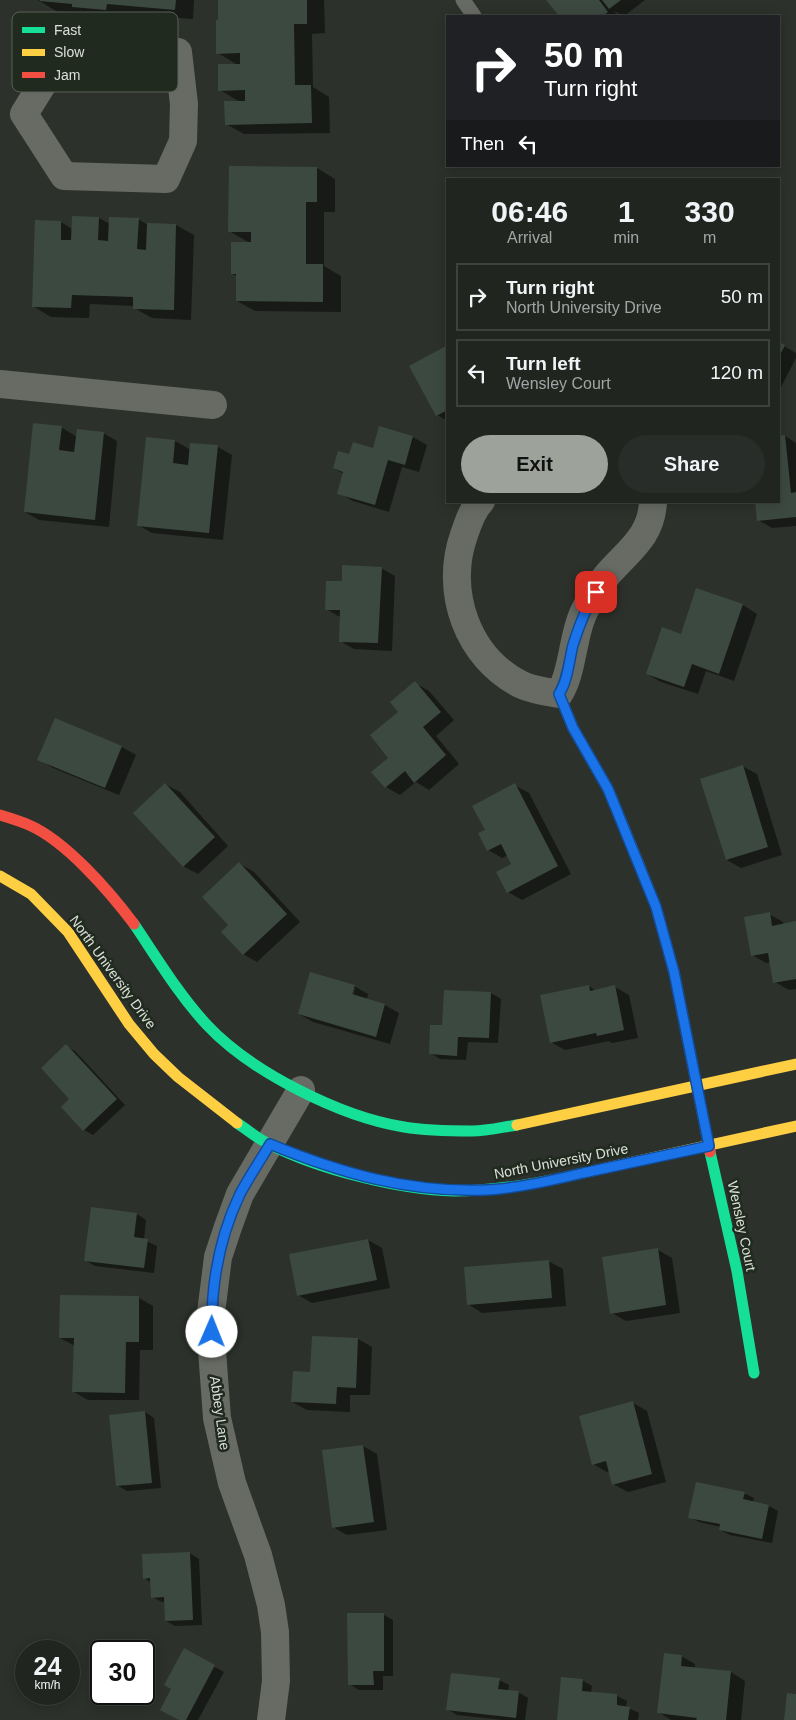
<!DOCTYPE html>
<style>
:root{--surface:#212520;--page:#292d29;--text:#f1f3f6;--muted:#a2a5a5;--line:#3e423e;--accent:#9da39b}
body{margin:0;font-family:Helvetica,sans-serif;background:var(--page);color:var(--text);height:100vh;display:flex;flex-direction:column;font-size:19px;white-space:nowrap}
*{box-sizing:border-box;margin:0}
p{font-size:16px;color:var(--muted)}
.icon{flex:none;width:28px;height:28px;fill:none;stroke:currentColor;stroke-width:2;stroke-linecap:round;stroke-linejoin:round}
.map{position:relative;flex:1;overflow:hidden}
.details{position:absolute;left:446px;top:178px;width:334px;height:325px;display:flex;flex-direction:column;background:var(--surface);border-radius:0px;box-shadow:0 2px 12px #0003,0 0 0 1px var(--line)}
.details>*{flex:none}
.top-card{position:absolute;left:446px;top:15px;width:334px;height:152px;border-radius:0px;box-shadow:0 2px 12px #0003,0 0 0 1px var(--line);background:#202124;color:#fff;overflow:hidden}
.speed{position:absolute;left:15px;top:1640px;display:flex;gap:10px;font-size:25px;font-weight:700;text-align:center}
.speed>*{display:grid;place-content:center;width:65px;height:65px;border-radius:50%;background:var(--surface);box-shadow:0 2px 12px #0003,0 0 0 1px var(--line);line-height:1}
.speed small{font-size:12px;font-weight:400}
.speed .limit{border:2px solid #111;border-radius:8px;background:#fff;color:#111}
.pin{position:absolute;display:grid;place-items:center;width:42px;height:42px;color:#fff;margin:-21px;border-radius:10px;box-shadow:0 2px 8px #0006}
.me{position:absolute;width:55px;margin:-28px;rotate:1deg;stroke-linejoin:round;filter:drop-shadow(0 0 4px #0008)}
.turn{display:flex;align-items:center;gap:18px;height:105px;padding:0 15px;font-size:22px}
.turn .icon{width:65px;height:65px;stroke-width:2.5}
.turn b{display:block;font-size:35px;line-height:42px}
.then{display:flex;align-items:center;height:48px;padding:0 15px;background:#0003;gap:10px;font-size:19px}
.eta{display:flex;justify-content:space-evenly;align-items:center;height:85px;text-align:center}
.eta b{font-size:30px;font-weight:600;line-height:35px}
.button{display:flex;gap:10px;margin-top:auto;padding:10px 15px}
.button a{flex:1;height:58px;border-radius:30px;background:var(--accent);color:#111;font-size:20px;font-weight:600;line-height:58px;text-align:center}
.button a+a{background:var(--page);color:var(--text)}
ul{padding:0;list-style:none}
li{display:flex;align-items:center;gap:15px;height:68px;margin:0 10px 8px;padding:0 5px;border:2px solid var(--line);border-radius:0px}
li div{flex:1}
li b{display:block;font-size:19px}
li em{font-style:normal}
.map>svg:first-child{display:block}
</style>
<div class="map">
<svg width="796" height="1720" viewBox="0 0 796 1720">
<rect width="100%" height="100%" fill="#2c312b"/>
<!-- shadow -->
<path fill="#0007" fill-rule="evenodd" d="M 38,0 L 194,0 L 193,19 L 125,14 L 124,19 L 91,17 L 84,13 L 56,11 Z
M 219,0 L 324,0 L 325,33 L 312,34 L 313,87 L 329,97 L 330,133 L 244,134 L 226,124 L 240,102 L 220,90 L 238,65 L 218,53 Z
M 547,0 L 645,0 L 624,16 L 614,11 L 618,16 L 560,16 Z
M 317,168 L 335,179 L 335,212 L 324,212 L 324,266 L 341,276 L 341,312 L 255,311 L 237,301 L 237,276 L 232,274 L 250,243 L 229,231 Z
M 99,218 L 110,224 L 138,219 L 148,225 L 176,225 L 194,235 L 191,320 L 152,318 L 134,308 L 134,306 L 90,304 L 89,318 L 51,317 L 33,306 L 61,222 L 72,229 Z
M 779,343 L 796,353 L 796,358 L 779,391 Z
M 448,347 L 448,421 L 437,415 L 411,366 Z
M 61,427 L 77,437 L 103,433 L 117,441 L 109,527 L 39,520 L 25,512 Z
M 785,436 L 796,443 L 796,526 L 772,528 L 758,520 L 779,501 L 779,437 Z
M 413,437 L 427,445 L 419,472 L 402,467 L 389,512 L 353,501 L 339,493 L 344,474 L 334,468 L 350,455 Z
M 148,439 L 175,441 L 191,450 L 218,447 L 232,455 L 223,540 L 152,533 L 138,525 Z
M 381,568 L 395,576 L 392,651 L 354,649 L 340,641 L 340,617 L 326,609 L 343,583 Z
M 697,590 L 743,605 L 757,614 L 734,681 L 706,671 L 698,694 L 661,682 L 647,674 L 682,636 Z
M 415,683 L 429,691 L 454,720 L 436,736 L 459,764 L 429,790 L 416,782 L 400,795 L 386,787 L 400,712 Z
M 122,747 L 136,755 L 119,795 L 53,768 L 39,759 Z
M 742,766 L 757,774 L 782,855 L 741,868 L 727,860 Z
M 165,784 L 180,792 L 228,846 L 198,874 L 183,866 Z
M 514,785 L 529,793 L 571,874 L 522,900 L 508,892 L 513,864 L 508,855 L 502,858 L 488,850 L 487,830 Z
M 240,864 L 254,872 L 300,922 L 257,962 L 243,954 Z
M 769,914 L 783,922 L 784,925 L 796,923 L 796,989 L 789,990 L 775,982 L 771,962 L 766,963 L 752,955 Z
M 354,986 L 368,994 L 367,1000 L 385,1005 L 399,1013 L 390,1044 L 313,1022 L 299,1014 ZM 352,988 L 355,988 L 352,1001 L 349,1000 Z
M 589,986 L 596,991 L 615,987 L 629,995 L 638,1038 L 612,1043 L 609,1041 L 565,1050 L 551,1042 Z
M 445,991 L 491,993 L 501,999 L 498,1043 L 468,1042 L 466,1060 L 440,1059 L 430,1053 L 443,1027 Z
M 66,1046 L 75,1051 L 125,1105 L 93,1135 L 84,1130 L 71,1099 Z
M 137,1214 L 146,1220 L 144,1240 L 157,1246 L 154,1273 L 95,1266 L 85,1260 Z
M 368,1240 L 382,1248 L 390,1288 L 312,1303 L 298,1295 Z
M 658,1250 L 672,1258 L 680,1313 L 626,1321 L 612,1313 Z
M 548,1261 L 563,1269 L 566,1306 L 482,1313 L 468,1304 Z
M 61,1296 L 139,1298 L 153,1306 L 153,1350 L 140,1350 L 139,1400 L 88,1400 L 74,1392 L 75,1346 L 60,1338 Z
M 313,1337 L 358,1339 L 372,1347 L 370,1395 L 350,1395 L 350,1412 L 307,1410 L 292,1402 L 311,1373 Z
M 633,1403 L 647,1411 L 666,1482 L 628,1492 L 613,1484 L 610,1471 L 607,1472 L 593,1464 Z
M 145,1412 L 154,1418 L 161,1488 L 127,1491 L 117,1485 Z
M 363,1446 L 377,1454 L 387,1530 L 347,1535 L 333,1527 Z
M 744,1493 L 754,1498 L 753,1503 L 769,1506 L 778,1511 L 772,1543 L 730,1535 L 720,1530 L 721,1527 L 699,1522 L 690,1517 Z
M 190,1553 L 199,1559 L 202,1625 L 175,1626 L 166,1621 L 165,1602 L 162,1602 L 152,1597 L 152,1583 L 144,1578 Z
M 384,1615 L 393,1620 L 393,1676 L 383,1676 L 383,1690 L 359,1690 L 349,1684 Z
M 184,1650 L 224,1672 L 198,1720 L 181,1720 L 172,1689 Z
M 681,1656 L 695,1664 L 695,1668 L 731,1672 L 745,1681 L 741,1720 L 671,1720 L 658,1712 Z
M 499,1680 L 509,1685 L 508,1691 L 518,1692 L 528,1698 L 525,1720 L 503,1720 L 457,1715 L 447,1709 Z
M 582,1680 L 592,1686 L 591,1693 L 617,1696 L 627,1701 L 626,1707 L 639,1713 L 638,1720 L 558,1720 Z"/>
<!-- building -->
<path fill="#3c4941" d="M 40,0 L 176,0 L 175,10 L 107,4 L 106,10 L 72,7 L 72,4 L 40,1 Z
M 218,0 L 307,0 L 307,24 L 294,24 L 295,85 L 311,85 L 312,123 L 225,125 L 224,101 L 245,101 L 245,90 L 218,91 L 218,64 L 240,64 L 240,53 L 216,54 L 216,20 L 218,20 Z
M 546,0 L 599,0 L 608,12 L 603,16 L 559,16 Z
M 602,0 L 621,0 L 609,9 Z
M 229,166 L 317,167 L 317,202 L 306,202 L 306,264 L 323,264 L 323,302 L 236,301 L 236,274 L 231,274 L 231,242 L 251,242 L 251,232 L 228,232 Z
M 72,216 L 99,217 L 98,240 L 108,241 L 109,217 L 139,218 L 137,249 L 146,250 L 147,223 L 176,224 L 174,310 L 133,309 L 133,297 L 72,295 L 71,308 L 32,307 L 35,220 L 61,221 L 61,240 L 71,240 Z
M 779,342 L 785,345 L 779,357 Z
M 448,345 L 448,410 L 436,416 L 409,366 Z
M 33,423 L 62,426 L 59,450 L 74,452 L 77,429 L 104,432 L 95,520 L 24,512 Z
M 379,426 L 413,436 L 405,465 L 388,460 L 375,505 L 337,494 L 343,472 L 333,468 L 338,451 L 349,454 L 353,442 L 373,448 Z
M 785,435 L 791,493 L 796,492 L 796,517 L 757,521 L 755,501 L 779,501 L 779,436 Z
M 146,437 L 175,440 L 173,463 L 188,465 L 190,443 L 218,445 L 209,533 L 137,526 Z
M 342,565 L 382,567 L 378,643 L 339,642 L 340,610 L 325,610 L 326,581 L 342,581 Z
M 696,588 L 743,604 L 719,674 L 692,664 L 684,687 L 646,674 L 662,627 L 681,634 Z
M 415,681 L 441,712 L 423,727 L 446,755 L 414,783 L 405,771 L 385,788 L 371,772 L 388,758 L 370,735 L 398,712 L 390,702 Z
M 55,718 L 122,746 L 105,788 L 37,760 Z
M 743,765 L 768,847 L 726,860 L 700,779 Z
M 165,783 L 215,837 L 183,867 L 133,813 Z
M 515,783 L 558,866 L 507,893 L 496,872 L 511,864 L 501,844 L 487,851 L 478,833 L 485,830 L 472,806 Z
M 239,862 L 287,914 L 243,955 L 221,932 L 228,925 L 202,897 Z
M 770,912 L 772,926 L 796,921 L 796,979 L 773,983 L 768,953 L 751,956 L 744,917 Z
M 310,972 L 355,985 L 352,994 L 385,1004 L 376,1037 L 298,1014 Z
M 589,985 L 590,991 L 615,985 L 624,1030 L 597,1036 L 596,1033 L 550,1043 L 540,995 Z
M 444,990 L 491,992 L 489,1038 L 458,1037 L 457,1056 L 429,1054 L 430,1025 L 442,1025 Z
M 66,1044 L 117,1099 L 83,1131 L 61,1107 L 69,1099 L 41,1068 Z
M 91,1207 L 137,1213 L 134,1237 L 148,1239 L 144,1268 L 84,1261 Z
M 368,1239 L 377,1280 L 297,1296 L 289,1254 Z
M 658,1248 L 666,1305 L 610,1314 L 602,1257 Z
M 549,1260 L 552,1298 L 467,1305 L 464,1267 Z
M 60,1295 L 139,1296 L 139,1342 L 126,1342 L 125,1393 L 72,1392 L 74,1338 L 59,1338 Z
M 312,1336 L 358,1338 L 356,1388 L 337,1387 L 336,1404 L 291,1402 L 293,1371 L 310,1372 Z
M 633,1401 L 652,1474 L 612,1485 L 606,1461 L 592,1465 L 579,1416 Z
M 145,1411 L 152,1483 L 116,1486 L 109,1415 Z
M 363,1445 L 374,1522 L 332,1528 L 322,1450 Z
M 696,1482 L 745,1492 L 743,1499 L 769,1505 L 762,1539 L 719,1530 L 720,1524 L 688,1518 Z
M 190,1552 L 193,1620 L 165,1621 L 164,1597 L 151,1598 L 150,1578 L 143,1579 L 142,1554 Z
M 347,1613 L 384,1613 L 384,1671 L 373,1671 L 374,1685 L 348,1685 Z
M 184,1648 L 215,1665 L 186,1720 L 179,1720 L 160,1710 L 171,1689 L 164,1685 Z
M 664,1653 L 682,1655 L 681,1666 L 731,1671 L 726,1720 L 696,1720 L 697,1718 L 657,1713 Z
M 451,1673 L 500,1678 L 498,1689 L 519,1691 L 516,1718 L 446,1710 Z
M 561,1677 L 583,1679 L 582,1691 L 617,1694 L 617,1705 L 630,1707 L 628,1720 L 557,1720 Z
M 787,1693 L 796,1694 L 796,1720 L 784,1720 Z"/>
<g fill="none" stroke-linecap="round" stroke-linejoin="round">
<!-- lane -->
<path stroke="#686b64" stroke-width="15" d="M 463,0 L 474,16"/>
<!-- street -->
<path stroke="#686b64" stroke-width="28" d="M 87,50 L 178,52 L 184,104 L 183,141 L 166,179 L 64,176 L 24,114 L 60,56 Z
M 0,384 L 213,405
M 481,501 C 472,510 468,523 464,535 C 444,591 467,658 522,685 C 533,690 547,692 559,694 C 574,671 572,631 587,606 C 593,596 600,583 608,574 C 629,550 652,536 653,501
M 271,1720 L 276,1681 L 275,1632 L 271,1605 L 258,1555 L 232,1483 L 217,1418 L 212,1350 L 211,1313 L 218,1257 L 228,1227 L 240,1194 L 301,1090"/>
<!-- fast -->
<path stroke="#16e098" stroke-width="11" d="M 134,924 C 157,958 179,995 207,1025 C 251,1072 341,1117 404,1127 C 422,1130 453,1131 472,1131 C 487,1131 503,1127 517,1125
M 237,1123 C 248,1130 258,1139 269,1144 C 318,1169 399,1190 454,1191 C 494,1191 535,1184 574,1175
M 710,1152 L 737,1271 L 754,1373"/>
<!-- slow -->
<path stroke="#ffcf43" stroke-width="11" d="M 559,694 L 573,728 L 608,789 L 640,867
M 0,876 L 31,894 L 68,932 L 129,1024 L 154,1054 L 178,1077 L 237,1123
M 517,1125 L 796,1064
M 574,1175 L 796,1126"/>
<!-- jam -->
<path stroke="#f24e42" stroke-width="11" d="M 0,815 C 10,818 20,821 29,825 C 66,841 110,892 134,924
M 640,867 L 656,907 L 674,972 L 710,1152"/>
</g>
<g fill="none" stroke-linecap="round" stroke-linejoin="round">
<!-- route casing -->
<g stroke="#114b97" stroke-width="12">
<path id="route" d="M 212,1332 C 211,1285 220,1236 240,1194 C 249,1177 260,1161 270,1144 C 340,1173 409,1193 486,1190 C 516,1189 554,1180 583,1173 C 625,1164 667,1155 709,1146 L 674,972 L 656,907 L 608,789 L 573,728 L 559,694 C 568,680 569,661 573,645 C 579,626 585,609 596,592"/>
</g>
<!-- route -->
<use href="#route" stroke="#1a73e8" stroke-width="9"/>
</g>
<g text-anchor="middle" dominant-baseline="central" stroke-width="5" stroke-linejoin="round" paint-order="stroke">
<!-- street labels -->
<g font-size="14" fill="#dae0d8" stroke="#202a1e">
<text transform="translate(113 972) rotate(54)">North University Drive</text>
<text transform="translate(561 1161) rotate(-11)">North University Drive</text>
<text transform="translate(742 1226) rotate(78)">Wensley Court</text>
<text transform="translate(220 1413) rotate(82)">Abbey Lane</text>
</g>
</g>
<!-- legend -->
<rect x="12" y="12" width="166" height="80" rx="8" fill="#202a1e" stroke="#586156" stroke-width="1"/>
<rect x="22" y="27" width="23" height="6" fill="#16e098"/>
<rect x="22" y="49" width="23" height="7" fill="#ffcf43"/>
<rect x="22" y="72" width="23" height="6" fill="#f24e42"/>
<g font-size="14" fill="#dae0d8">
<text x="54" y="35">Fast</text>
<text x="54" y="57">Slow</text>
<text x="54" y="80">Jam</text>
</g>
</svg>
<div class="speed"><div>24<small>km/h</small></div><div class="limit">30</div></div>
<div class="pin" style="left:596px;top:592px;background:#d93025"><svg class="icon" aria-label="arrive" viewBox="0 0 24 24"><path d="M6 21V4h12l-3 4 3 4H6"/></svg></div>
<svg class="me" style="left:212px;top:1332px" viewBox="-20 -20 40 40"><circle r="19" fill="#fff"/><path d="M0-13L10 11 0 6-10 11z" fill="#1a73e8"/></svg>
<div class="top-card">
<div class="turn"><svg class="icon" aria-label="right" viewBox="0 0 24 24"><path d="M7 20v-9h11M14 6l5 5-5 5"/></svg><div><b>50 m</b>Turn right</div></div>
<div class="then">Then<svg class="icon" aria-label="left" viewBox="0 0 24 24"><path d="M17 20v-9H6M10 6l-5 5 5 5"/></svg></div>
</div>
<section class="details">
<div class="eta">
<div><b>06:46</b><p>Arrival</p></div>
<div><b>1</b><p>min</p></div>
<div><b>330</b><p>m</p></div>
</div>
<ul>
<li><svg class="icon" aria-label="right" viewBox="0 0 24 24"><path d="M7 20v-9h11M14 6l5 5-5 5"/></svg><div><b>Turn right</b><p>North University Drive</p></div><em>50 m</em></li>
<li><svg class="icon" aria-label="left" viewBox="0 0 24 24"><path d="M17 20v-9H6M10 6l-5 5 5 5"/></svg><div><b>Turn left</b><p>Wensley Court</p></div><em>120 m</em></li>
</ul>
<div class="button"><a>Exit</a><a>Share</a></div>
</section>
</div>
